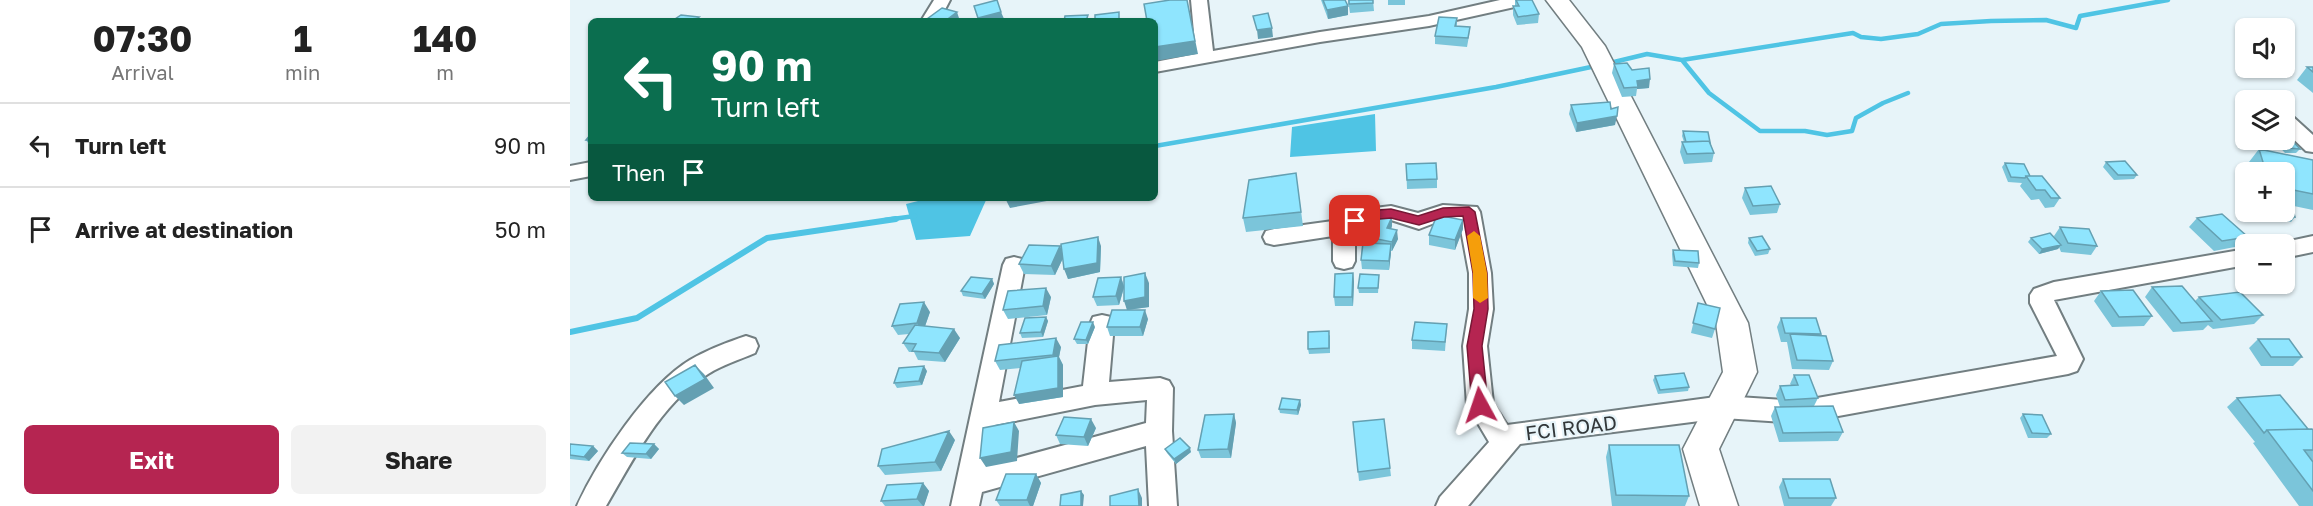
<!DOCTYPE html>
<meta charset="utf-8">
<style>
:root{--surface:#fff;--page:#f2f2f2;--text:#222;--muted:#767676;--line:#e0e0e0;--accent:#b52551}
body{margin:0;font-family:"Golos Text",sans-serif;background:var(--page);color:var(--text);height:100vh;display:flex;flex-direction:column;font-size:22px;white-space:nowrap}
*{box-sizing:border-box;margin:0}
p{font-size:20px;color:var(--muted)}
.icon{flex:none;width:33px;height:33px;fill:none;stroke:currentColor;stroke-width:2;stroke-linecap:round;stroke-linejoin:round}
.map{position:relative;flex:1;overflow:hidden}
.side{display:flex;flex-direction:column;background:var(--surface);width:570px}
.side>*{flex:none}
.top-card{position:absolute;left:18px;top:18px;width:570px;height:183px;border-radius:9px;box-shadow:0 2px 4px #0004;background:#0b6e4f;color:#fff;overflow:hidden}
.buttons{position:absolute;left:1665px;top:18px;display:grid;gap:12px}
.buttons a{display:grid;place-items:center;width:60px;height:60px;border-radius:9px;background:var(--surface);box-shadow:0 2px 4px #0004;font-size:30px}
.pin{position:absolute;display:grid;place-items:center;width:51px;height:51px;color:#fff;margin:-26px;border-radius:12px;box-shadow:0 3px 9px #0006}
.me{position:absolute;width:66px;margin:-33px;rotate:355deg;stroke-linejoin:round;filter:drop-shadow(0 0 4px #0008)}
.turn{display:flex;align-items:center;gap:21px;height:126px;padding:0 24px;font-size:27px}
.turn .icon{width:78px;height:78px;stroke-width:2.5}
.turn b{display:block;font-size:42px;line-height:51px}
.then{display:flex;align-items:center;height:57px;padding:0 24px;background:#0003;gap:12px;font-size:22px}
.eta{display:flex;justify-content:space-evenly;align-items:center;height:102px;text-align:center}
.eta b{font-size:36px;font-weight:700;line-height:42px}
.primary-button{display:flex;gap:12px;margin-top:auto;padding:12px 24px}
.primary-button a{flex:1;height:69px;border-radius:9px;background:var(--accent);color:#fff;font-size:24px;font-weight:700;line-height:69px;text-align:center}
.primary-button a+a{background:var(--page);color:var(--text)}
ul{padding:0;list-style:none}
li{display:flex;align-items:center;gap:18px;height:84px;padding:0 24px;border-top:2px solid var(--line)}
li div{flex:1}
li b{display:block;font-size:22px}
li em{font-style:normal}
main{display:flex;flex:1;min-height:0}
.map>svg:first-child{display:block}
</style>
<main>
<section class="side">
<div class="eta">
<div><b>07:30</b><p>Arrival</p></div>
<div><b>1</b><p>min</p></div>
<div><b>140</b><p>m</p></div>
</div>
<ul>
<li><svg class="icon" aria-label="left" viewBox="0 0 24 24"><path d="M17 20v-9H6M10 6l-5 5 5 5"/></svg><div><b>Turn left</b></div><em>90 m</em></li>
<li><svg class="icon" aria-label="arrive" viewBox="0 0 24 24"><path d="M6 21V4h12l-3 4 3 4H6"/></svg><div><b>Arrive at destination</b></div><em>50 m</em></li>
</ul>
<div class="primary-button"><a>Exit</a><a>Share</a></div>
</section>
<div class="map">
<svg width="1743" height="506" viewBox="0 0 1743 506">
<rect width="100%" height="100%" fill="#e7f4f9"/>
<!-- water -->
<path fill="#4fc4e4" d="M 805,114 L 806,151 L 720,157 L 722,127 Z
M 360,198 L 417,198 L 400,236 L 346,240 L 336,204 Z"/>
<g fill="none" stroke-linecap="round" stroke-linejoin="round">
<!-- stream-far1 -->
<path stroke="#4fc4e4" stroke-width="4.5" d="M 1044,62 L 1077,54 L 1112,60
M 1338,93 L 1313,103 L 1286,118 L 1282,131 L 1257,135 L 1235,131 L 1190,131 L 1139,93 L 1112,60 L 1283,33 L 1291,37 L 1311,39 L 1348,34 L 1371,24 L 1421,21 L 1476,20 L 1506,28 L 1510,16 L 1598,0
M 585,146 L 926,87 L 1021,67
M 315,220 L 345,216"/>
<!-- stream -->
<path stroke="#4fc4e4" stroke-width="6" d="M 0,332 L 67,318 L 197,238 L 326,219"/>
<!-- minor casing -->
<g stroke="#727e81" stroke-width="4">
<path id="minor" d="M 364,0 L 380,0 L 369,21 L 351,21 Z
M 621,0 L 637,0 L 643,51 L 750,32 L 859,16 L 930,0 L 960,0 L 958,4 L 859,26 L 750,42 L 585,72 L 585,62 L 626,54 Z
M 1714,113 L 1721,115 L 1743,135 L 1743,152 L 1736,151 L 1714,130 Z
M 21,162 L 21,176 L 0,180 L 0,166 Z
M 873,205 L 907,207 L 910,212 L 921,273 L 923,309 L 917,346 L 923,403 L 937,425 L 1153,396 L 1230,401 L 1487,356 L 1460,303 L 1460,295 L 1464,289 L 1484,282 L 1676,249 L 1676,265 L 1484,300 L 1513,359 L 1507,371 L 1498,374 L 1230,423 L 1153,418 L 950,444 L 898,506 L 866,506 L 870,497 L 919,442 L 897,405 L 893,346 L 899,309 L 899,273 L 889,219 L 875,219 L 849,229 L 821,220 L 800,223 L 785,231 L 785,261 L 782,267 L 774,269 L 766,267 L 763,261 L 763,236 L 704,245 L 696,243 L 693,237 L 696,231 L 704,229 L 770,220 L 796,209 L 821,206 L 848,213 Z
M 1743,236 L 1743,252 L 1714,258 L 1714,244 L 1706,244 Z
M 444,257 L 452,259 L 455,265 L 429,402 L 513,386 L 520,324 L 523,317 L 532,315 L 541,317 L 544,324 L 539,382 L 590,378 L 599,381 L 603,388 L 602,431 L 607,506 L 579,506 L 576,446 L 412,492 L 409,506 L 381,506 L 433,265 L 436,259 ZM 577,400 L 576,423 L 417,466 L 425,425 L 525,405 Z
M 176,336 L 185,339 L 188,346 L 185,353 C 169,360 152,365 138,374 C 91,403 63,460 36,506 L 7,506 C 28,460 77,386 120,360 C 137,350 158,342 176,336 Z"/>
</g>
<!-- major casing -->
<g stroke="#727e81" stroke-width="3">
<path id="major" d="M 976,0 L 999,0 L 1035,46 L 1178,323 L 1187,372 L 1149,449 L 1168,506 L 1130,506 L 1113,449 L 1153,372 L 1146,323 L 1012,47 Z"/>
</g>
<!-- minor -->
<use href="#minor" fill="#fff" fill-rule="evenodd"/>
<!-- major -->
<use href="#major" fill="#fff" fill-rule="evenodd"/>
</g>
<!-- wall -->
<path fill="#7bc5da" d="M 751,0 L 775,0 L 778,6 L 778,15 L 758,19 Z
M 778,0 L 803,0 L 804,11 L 780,13 Z
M 818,0 L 835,0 L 835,5 L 818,5 Z
M 945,0 L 962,0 L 969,14 L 968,23 L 947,25 L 943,15 L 943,6 L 945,6 Z
M 887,18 L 887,26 L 900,27 L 899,36 L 897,47 L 865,44 L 865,36 Z
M 1044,64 L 1062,70 L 1079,88 L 1067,89 L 1066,96 L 1052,97 L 1042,73 Z
M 1737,67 L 1743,67 L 1743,93 L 1727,80 Z
M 1001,105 L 1045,125 L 1006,132 L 999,114 Z
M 1676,107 L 1676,126 L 1669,116 Z
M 1113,131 L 1140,142 L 1144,153 L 1142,162 L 1114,164 L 1110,152 L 1112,142 L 1114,142 L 1112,136 Z
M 21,134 L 21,147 L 16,140 Z
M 1703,140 L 1714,140 L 1730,149 L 1726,153 L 1715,153 Z
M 1689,149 L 1743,160 L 1743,210 L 1719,205 L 1725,217 L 1721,222 L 1698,216 L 1697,212 L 1714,212 L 1714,172 L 1681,172 L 1679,162 Z
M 1536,162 L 1567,175 L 1564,179 L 1544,180 L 1533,167 Z
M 1435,163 L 1460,176 L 1490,198 L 1484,207 L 1475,208 L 1469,199 L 1461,200 L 1450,186 L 1452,183 L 1438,182 L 1432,167 Z
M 836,164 L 867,179 L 867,188 L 837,189 Z
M 726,173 L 733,226 L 676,232 L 673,218 Z
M 1175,188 L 1210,204 L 1207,213 L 1180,215 L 1172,198 Z
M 1627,218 L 1678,237 L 1670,246 L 1644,251 L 1619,227 Z
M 893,220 L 893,229 L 885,250 L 859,245 L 859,235 Z
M 822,226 L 821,229 L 828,239 L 822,251 L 821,251 L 819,270 L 792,269 L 791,260 L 792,245 L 792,236 Z
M 1490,227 L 1527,246 L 1521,255 L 1491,252 L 1489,247 L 1488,249 L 1469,254 L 1458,242 L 1461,238 L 1485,239 L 1484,236 Z
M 1179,238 L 1200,249 L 1198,254 L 1185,256 L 1178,243 Z
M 490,246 L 492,250 L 531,246 L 530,272 L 498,279 L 493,258 L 485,275 L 454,274 L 449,264 Z
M 1103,250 L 1129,263 L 1128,268 L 1103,266 L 1102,254 Z
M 783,273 L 784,282 L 783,306 L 765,306 L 764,297 Z
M 551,277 L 554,286 L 579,283 L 579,307 L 557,310 L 554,288 L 549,305 L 527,306 L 523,297 Z
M 422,279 L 424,284 L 415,299 L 393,296 L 391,291 Z
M 809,279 L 808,293 L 789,293 L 788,288 Z
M 1582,287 L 1625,301 L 1629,297 L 1693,315 L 1684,324 L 1643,329 L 1638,325 L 1633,330 L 1603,332 L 1575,297 Z
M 1531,291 L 1582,316 L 1574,326 L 1542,327 L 1524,301 Z
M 481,297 L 477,315 L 438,319 L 433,310 Z
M 1128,303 L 1145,329 L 1142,338 L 1121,333 Z
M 360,312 L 355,326 L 390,338 L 375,362 L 348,360 L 344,352 L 339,352 L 333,343 L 339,334 L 328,335 L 322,326 Z
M 476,317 L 478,321 L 473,337 L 452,338 L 450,333 Z
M 1211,318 L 1251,334 L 1250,336 L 1263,361 L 1259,370 L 1222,369 L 1217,342 L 1211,342 L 1207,327 Z
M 578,319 L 573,336 L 540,336 L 537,327 Z
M 877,324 L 875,351 L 842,349 L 842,340 Z
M 525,327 L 518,344 L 507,344 L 504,339 Z
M 760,335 L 760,353 L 739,354 L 738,349 Z
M 1688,339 L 1732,357 L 1723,366 L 1691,366 L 1679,348 Z
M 491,347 L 489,357 L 493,365 L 493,397 L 449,404 L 450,368 L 430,370 L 425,361 Z
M 357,371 L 352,385 L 327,388 L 324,383 Z
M 1224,375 L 1248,398 L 1244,406 L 1273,432 L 1268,441 L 1209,442 L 1201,416 L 1205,407 L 1210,407 L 1206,395 L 1210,386 L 1221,385 L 1220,384 Z
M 1085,376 L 1119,387 L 1118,391 L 1088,394 L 1083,380 Z
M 1667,398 L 1738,429 L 1743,430 L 1743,506 L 1729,506 L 1683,443 L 1685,442 L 1657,407 Z
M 730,400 L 731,405 L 728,415 L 710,413 L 709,409 Z
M 664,414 L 666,423 L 661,458 L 631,458 L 628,450 Z
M 1453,414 L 1481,434 L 1477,438 L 1458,438 L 1450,418 Z
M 783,422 L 820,468 L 821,476 L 789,481 Z
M 526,428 L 518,446 L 490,444 L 486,435 Z
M 385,440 L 371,471 L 315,475 L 308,466 Z
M 0,444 L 23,446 L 28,451 L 19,461 L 0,459 Z
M 84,444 L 89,449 L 81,459 L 57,457 L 52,453 Z
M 1039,445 L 1119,496 L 1115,506 L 1042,506 L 1036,457 Z
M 595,449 L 621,452 L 606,464 L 597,453 Z
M 466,474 L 471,483 L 463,506 L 430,506 L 426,500 Z
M 1213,479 L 1266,498 L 1261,506 L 1214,506 L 1209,487 Z
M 353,483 L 359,491 L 354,506 L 315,506 L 311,501 Z"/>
<!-- shaded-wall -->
<path fill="#64a0b2" d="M 778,6 L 778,15 L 758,19 L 757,10 Z
M 619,10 L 628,54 L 585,61 L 585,47 Z
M 387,12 L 390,21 L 375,21 Z
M 431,12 L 435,21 L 409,21 L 408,18 Z
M 129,17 L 131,21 L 123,21 Z
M 702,28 L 703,37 L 688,39 L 687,30 Z
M 1080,79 L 1079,88 L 1067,89 L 1067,81 Z
M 1047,116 L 1045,125 L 1006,132 L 1007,123 Z
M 435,198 L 493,198 L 440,208 Z
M 822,217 L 822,226 L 818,237 L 817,228 Z
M 893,220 L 893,229 L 885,250 L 885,240 Z
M 827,230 L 828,239 L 822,251 L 822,242 Z
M 528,237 L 531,246 L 530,272 L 498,279 L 494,269 Z
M 821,244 L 821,253 L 819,270 L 819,261 Z
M 1491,245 L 1488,249 L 1469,254 L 1472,249 Z
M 490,246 L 494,256 L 485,275 L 481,266 Z
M 575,273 L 579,283 L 579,307 L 557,310 L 554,301 Z
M 783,273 L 784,282 L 783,306 L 782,297 Z
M 551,277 L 554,287 L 549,305 L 546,296 Z
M 422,279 L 424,284 L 415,299 L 412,294 Z
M 476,288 L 481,297 L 477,315 L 473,306 Z
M 354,302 L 360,312 L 353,332 L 347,323 Z
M 575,310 L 578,319 L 573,336 L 570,327 Z
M 476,317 L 478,321 L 473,337 L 471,332 Z
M 523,322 L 525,327 L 518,344 L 516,340 Z
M 384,329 L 390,338 L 375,362 L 369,353 Z
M 486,338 L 491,347 L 489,357 L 493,365 L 493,397 L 449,404 L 444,395 L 487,364 L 483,355 Z
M 125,365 L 134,374 L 144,388 L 114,405 L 105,396 Z
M 354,366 L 357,371 L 352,385 L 349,381 Z
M 730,400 L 731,405 L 728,415 L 727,410 Z
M 664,414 L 666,423 L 661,458 L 658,449 Z
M 521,419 L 526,428 L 518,446 L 514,437 Z
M 444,422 L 449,431 L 447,461 L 416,467 L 410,458 Z
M 379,431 L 385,440 L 371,471 L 365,462 Z
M 84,444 L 89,449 L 81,459 L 76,454 Z
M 23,446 L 28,451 L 19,461 L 14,457 Z
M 620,448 L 621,452 L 606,464 L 604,459 Z
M 466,474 L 471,483 L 463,506 L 460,506 L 457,500 Z
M 353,483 L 359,491 L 354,506 L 353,506 L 347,499 Z
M 568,489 L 572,498 L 572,506 L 569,506 Z
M 511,491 L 514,495 L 513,506 L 511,506 Z"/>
<!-- building -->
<path fill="#8fe5fe" stroke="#64a0b2" stroke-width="1.5" d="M 427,0 L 431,12 L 408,18 L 404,6 Z
M 600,0 L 617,0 L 625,41 L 585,47 L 585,21 L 577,21 L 574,4 Z
M 753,0 L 775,0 L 778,6 L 757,10 Z
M 779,0 L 803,0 L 803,3 L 779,4 Z
M 946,0 L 962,0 L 969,14 L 948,17 L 943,6 L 949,6 Z
M 372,8 L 387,12 L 375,21 L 364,21 L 357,19 Z
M 549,12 L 549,21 L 525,21 L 525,15 Z
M 698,13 L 702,28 L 687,30 L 683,16 Z
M 111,15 L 129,17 L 123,21 L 102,21 Z
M 518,15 L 516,21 L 494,21 L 495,16 Z
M 869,17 L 887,18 L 885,26 L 900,27 L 898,38 L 865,36 Z
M 1057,63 L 1062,70 L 1079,68 L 1080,79 L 1067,81 L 1068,87 L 1054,88 L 1044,64 Z
M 1737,67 L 1743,67 L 1743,72 Z
M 1040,102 L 1041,109 L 1048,107 L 1047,116 L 1007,123 L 1001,105 Z
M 1113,131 L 1138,132 L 1140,142 L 1139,141 L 1116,142 Z
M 21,134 L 21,140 L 16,140 Z
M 1714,134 L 1716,134 L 1730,149 L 1719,148 L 1711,140 L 1714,140 Z
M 1139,141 L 1144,153 L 1117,154 L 1112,142 Z
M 1689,149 L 1743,160 L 1743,194 L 1714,188 L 1714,172 L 1696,172 Z
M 1555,161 L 1567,175 L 1548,175 L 1536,162 Z
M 866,163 L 867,179 L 837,180 L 836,164 Z
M 1435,163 L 1454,164 L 1460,176 L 1456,176 L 1455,178 L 1441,177 Z
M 726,173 L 731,212 L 673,218 L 679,180 Z
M 1456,176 L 1472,176 L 1490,198 L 1481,198 L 1475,190 L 1466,190 Z
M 1201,186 L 1210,204 L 1183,206 L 1175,188 Z
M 1714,204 L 1722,206 L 1725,217 L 1703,212 L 1714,212 Z
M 803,213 L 822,217 L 817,228 L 827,230 L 822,242 L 792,236 Z
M 1652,214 L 1678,237 L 1652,241 L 1627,218 Z
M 867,215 L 893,220 L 885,240 L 859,235 Z
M 1490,227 L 1519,229 L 1527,246 L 1498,243 Z
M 1480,233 L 1491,245 L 1472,249 L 1461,238 Z
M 1192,236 L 1200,249 L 1187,251 L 1179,238 Z
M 528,237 L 527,263 L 494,269 L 491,244 Z
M 793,243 L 821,244 L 819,261 L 791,260 Z
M 459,245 L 490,246 L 481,266 L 449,264 Z
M 1103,250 L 1128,251 L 1129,263 L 1105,261 Z
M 575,273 L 575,297 L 554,301 L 554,277 Z
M 783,273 L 782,297 L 764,297 L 765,274 Z
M 790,274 L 809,275 L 808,288 L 788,288 Z
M 401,277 L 422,279 L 412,294 L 391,291 Z
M 551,277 L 546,296 L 523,297 L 528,278 Z
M 1612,286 L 1642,321 L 1611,323 L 1582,287 Z
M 476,288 L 473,306 L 433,310 L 438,291 Z
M 1563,290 L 1582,316 L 1549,317 L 1531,291 Z
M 1670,292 L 1693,315 L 1651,320 L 1629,297 Z
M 354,302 L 347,323 L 322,326 L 330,304 Z
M 1128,303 L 1150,308 L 1145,329 L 1123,323 Z
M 542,310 L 575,310 L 570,327 L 537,327 Z
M 476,317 L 471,332 L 450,333 L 455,318 Z
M 1211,318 L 1246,318 L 1251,334 L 1215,333 Z
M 511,322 L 523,322 L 516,340 L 504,339 Z
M 845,322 L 877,324 L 875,342 L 842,340 Z
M 345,325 L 384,329 L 369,353 L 342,351 L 346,344 L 333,343 Z
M 759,331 L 759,348 L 738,349 L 738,332 Z
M 1220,334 L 1256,336 L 1263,361 L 1227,360 Z
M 486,338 L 483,355 L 425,361 L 429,345 Z
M 1688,339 L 1719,339 L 1732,357 L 1701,357 Z
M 488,356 L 488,388 L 444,395 L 452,361 Z
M 125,365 L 135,379 L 105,396 L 95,382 Z
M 354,366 L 349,381 L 324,383 L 329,368 Z
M 1114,373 L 1119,387 L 1090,390 L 1085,376 Z
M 1224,375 L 1239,375 L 1248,398 L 1215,400 L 1210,386 L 1228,385 Z
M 1710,395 L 1738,429 L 1697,430 L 1694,433 L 1667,398 Z
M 712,398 L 730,400 L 727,410 L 709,409 Z
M 1263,406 L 1273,432 L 1213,433 L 1205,407 Z
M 664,414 L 658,449 L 628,450 L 635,415 Z
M 1453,414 L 1472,415 L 1481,434 L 1462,433 Z
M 494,417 L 521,419 L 514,437 L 486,435 Z
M 814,419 L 820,468 L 788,472 L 783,422 Z
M 444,422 L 441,452 L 410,458 L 413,428 Z
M 1742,429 L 1743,430 L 1743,450 L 1734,450 L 1743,462 L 1743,491 L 1697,430 Z
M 379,431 L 365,462 L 308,466 L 312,449 Z
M 610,438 L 620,448 L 604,459 L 595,449 Z
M 60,443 L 84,444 L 76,454 L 52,453 Z
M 0,444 L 23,446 L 14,457 L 0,455 Z
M 1039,445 L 1109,445 L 1119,496 L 1046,495 Z
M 436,474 L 466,474 L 457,500 L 426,500 Z
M 1213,479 L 1260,479 L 1266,498 L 1219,498 Z
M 353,483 L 347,499 L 311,501 L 317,485 Z
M 568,489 L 569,506 L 540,506 L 540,496 Z
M 511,491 L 511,506 L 490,506 L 491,495 Z"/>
<!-- route -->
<path fill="#b52551" stroke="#761835" stroke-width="1.5" d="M 899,207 L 905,212 L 917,273 L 918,309 L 912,346 L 918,405 L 916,410 L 910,412 L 904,410 L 902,405 L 897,346 L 904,309 L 903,273 L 893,216 L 874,217 L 849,225 L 821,218 L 798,220 L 785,226 L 778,221 L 780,218 L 796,211 L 821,209 L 848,216 L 873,208 Z"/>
<!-- slow -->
<path fill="#f59e0b" d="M 904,231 L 910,236 L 917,273 L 918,298 L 910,303 L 903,298 L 903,273 L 897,236 Z"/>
<g text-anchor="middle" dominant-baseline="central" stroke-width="4.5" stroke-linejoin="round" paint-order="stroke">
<!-- street labels -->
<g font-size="20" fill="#323739" stroke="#e7f4f9">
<text transform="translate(1001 427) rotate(-7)">FCI ROAD</text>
</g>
</g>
</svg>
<div class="buttons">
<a><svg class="icon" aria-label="sound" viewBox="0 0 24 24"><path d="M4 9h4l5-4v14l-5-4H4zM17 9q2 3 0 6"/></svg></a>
<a><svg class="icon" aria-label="layers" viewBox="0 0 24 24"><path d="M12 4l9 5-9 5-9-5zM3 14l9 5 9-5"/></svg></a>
<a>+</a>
<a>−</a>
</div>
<div class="pin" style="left:785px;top:221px;background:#d93025"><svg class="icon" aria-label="arrive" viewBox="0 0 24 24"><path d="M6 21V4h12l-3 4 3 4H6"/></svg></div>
<svg class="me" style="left:910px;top:405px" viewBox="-20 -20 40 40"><path d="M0-17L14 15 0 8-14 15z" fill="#b52551" stroke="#fff" stroke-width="4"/></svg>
<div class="top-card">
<div class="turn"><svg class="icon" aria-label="left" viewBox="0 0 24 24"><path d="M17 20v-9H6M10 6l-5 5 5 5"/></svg><div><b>90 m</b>Turn left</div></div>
<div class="then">Then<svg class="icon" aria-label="arrive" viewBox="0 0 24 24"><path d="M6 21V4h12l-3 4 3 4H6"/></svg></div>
</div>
</div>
</main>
